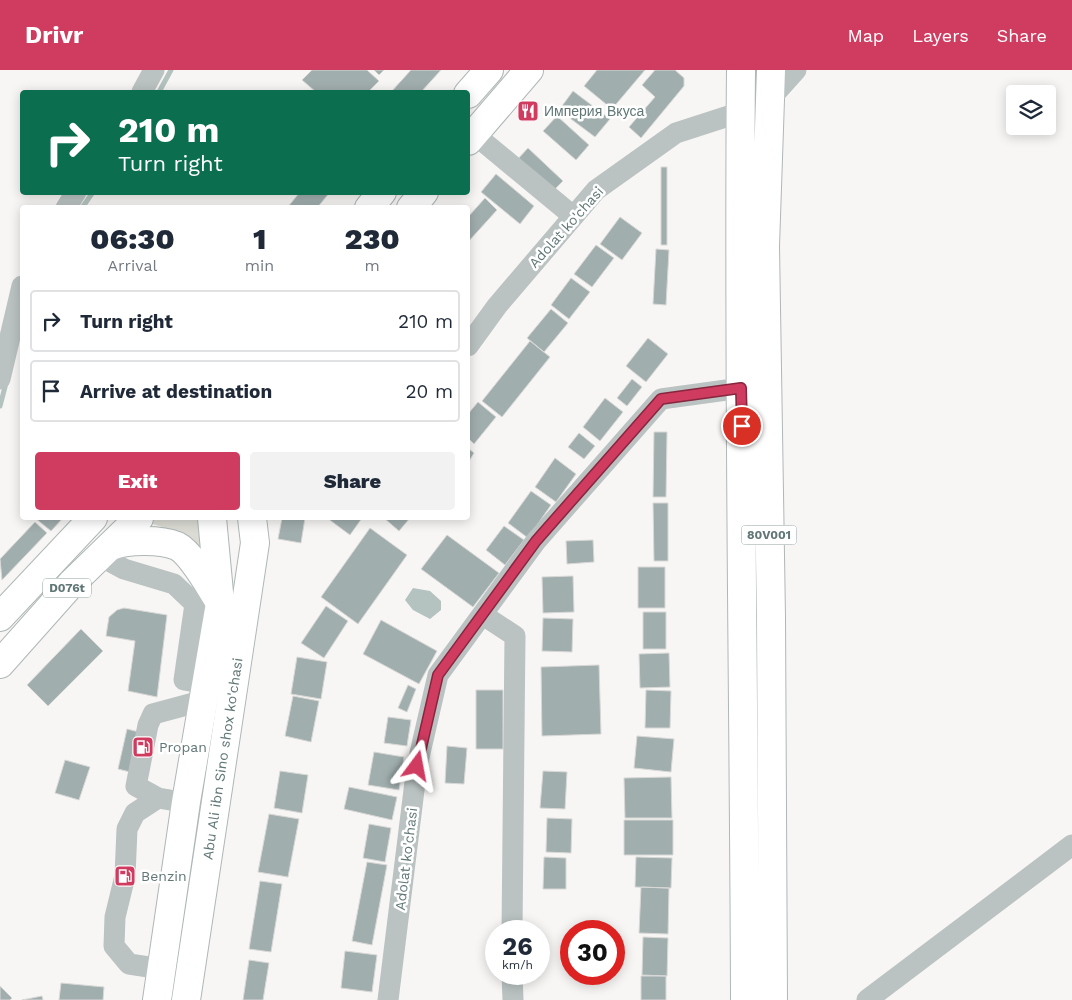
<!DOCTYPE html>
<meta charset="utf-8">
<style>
:root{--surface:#fff;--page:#f2f2f3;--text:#1f2937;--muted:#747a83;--line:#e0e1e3;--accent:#d03b60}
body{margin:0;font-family:"Work Sans",sans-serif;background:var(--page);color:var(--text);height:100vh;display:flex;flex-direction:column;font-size:19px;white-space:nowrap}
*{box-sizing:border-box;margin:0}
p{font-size:16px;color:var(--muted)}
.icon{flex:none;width:28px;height:28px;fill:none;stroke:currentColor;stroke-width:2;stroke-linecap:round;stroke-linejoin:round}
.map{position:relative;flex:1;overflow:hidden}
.panel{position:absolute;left:20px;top:135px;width:450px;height:315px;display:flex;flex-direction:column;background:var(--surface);border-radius:5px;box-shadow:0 2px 12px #0003}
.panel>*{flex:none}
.banner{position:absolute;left:20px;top:20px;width:450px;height:105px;border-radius:5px;box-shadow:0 2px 12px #0003;background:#0b6e4f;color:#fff;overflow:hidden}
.buttons{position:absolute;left:1006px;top:15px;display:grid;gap:10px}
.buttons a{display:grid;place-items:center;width:50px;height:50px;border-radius:5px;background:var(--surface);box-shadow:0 2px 12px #0003;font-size:25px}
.speed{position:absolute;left:485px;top:850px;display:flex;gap:10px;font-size:25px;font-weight:700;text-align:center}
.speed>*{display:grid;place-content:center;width:65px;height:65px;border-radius:50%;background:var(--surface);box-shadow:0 2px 12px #0003;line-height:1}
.speed small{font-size:12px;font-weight:400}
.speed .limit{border:8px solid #d22;background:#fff;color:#111}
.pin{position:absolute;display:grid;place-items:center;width:42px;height:42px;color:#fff;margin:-21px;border:2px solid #fff;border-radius:50%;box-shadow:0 1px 5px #0007}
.me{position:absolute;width:55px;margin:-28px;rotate:13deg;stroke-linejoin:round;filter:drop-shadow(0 0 4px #0008)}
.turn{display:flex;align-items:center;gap:18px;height:105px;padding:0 15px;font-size:22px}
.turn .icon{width:65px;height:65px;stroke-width:2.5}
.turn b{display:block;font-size:35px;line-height:42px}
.eta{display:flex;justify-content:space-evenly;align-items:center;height:85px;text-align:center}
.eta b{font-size:30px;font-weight:800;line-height:35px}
.cta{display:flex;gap:10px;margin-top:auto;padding:10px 15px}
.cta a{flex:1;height:58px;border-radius:5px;background:var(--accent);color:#fff;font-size:20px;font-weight:800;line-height:58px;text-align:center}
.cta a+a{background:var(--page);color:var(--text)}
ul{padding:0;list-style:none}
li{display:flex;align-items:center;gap:15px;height:62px;margin:0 10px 8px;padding:0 5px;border:2px solid var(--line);border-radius:5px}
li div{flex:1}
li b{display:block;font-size:19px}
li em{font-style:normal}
header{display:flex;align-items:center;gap:30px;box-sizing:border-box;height:70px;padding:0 25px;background:var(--accent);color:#fff}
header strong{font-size:24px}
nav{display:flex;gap:28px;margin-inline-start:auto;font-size:18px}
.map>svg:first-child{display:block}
</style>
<header>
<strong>Drivr</strong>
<nav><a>Map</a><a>Layers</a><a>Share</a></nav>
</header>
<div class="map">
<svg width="1072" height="930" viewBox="0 0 1072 930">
<rect width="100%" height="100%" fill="#f7f6f4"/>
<!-- green -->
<path fill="#dbdbd4" d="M 150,448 L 204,448 L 204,483 C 188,464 169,459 146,452 Z"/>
<!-- water -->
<path fill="#b4c3bf" d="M 413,518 L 430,521 L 441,531 L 441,540 L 430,549 L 413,540 L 405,530 Z"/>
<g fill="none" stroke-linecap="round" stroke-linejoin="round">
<!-- stream -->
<path stroke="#b4c3bf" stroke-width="5" d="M 159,22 L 171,0
M 82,138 L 93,122
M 0,336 L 6,313"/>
</g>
<!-- building -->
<path fill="#a0aead" stroke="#d8d8d7" d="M 312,0 L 367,0 L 379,11 L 368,22 L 316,22 L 302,10 Z
M 374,0 L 384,0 L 379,5 Z
M 411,0 L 441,0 L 421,22 L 391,22 Z
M 597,0 L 645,0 L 612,39 L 584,16 Z
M 655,0 L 675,0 L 684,8 L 684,16 L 641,68 L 629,57 L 655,27 L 642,15 Z
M 573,21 L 610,49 L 595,67 L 559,40 Z
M 557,46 L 589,75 L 576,90 L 543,61 Z
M 528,78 L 563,111 L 550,124 L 516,91 Z
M 661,97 L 667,97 L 667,175 L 661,175 Z
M 496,104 L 534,136 L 520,154 L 481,122 Z
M 300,122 L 330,122 L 317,138 L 287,138 Z
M 485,128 L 497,140 L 468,172 L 468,147 Z
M 620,147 L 642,163 L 622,190 L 600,174 Z
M 596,175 L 614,188 L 592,217 L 574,204 Z
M 656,179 L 669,180 L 666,235 L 653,234 Z
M 571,208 L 590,222 L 569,249 L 551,235 Z
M 551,239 L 568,253 L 544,282 L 527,268 Z
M 648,268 L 668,284 L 646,312 L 626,296 Z
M 530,271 L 550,287 L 502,347 L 482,331 Z
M 632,309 L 642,317 L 627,336 L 617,328 Z
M 605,328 L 623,342 L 600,371 L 583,357 Z
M 478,332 L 496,347 L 474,374 L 468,368 L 468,344 Z
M 654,362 L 667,362 L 666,427 L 653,427 Z
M 579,363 L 595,376 L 584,389 L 568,377 Z
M 468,378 L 474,383 L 468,393 Z
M 555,388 L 576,404 L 556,432 L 535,417 Z
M 531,421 L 551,435 L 528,468 L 508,453 Z
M 653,433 L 668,433 L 668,491 L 654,491 Z
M 35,448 L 63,448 L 51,461 Z
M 282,448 L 305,448 L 301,473 L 278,469 Z
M 327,448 L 362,448 L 350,465 Z
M 384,448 L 410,448 L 399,461 Z
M 35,452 L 47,463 L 2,510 L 0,489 Z
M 504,456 L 524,470 L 505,495 L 486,480 Z
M 370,458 L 407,485 L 358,554 L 321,527 Z
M 447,465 L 499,503 L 473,537 L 421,499 Z
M 593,470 L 594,492 L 567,494 L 566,471 Z
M 638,497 L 665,497 L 665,538 L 638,538 Z
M 573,506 L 574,542 L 543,543 L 542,507 Z
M 326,536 L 348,551 L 324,588 L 301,573 Z
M 124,538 L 167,545 L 157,627 L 128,621 L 135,571 L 106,566 L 109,547 L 117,540 Z
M 643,542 L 666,542 L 666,579 L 643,579 Z
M 543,548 L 573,549 L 572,582 L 542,581 Z
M 381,550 L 437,581 L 419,614 L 363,584 Z
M 81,559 L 103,581 L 48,636 L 27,615 Z
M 669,583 L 670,617 L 640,618 L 639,584 Z
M 297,587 L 327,592 L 321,629 L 291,624 Z
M 599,595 L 601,664 L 542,666 L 541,597 Z
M 408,615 L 416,619 L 407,642 L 398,638 Z
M 476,620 L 503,620 L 503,679 L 476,679 Z
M 646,620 L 671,621 L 670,658 L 645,658 Z
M 293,626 L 319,631 L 311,672 L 285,666 Z
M 388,647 L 411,650 L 407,676 L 384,673 Z
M 127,659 L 143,663 L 134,703 L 118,699 Z
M 637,666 L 674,669 L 671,702 L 634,698 Z
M 447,676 L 467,678 L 464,714 L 445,713 Z
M 374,682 L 404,687 L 399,720 L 368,715 Z
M 65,690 L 90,697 L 79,730 L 55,723 Z
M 280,701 L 308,705 L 302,743 L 274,738 Z
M 543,701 L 567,702 L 565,739 L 540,738 Z
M 671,707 L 672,748 L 625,748 L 624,708 Z
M 349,717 L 397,727 L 392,750 L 344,739 Z
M 269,744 L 299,749 L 288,807 L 258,802 Z
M 547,748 L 572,749 L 571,783 L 546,782 Z
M 624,750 L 673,750 L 673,785 L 624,785 Z
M 369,754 L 391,758 L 385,792 L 363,788 Z
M 544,787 L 566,788 L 566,819 L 543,819 Z
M 636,787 L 672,788 L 671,818 L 635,817 Z
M 367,792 L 387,795 L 372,875 L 352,871 Z
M 260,811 L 282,814 L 271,882 L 249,879 Z
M 641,817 L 669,818 L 668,864 L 639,863 Z
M 643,867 L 668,868 L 667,906 L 642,905 Z
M 345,881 L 377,885 L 372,922 L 341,918 Z
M 249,890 L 269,893 L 263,930 L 243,930 Z
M 641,906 L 666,906 L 666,930 L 641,930 Z
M 61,913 L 104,917 L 103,930 L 59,930 Z
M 0,916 L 12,928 L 10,930 L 0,930 Z
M 42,926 L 43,930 L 22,930 Z"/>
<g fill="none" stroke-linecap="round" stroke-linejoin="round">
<!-- major casing -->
<g stroke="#aeb7b6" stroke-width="30">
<g id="major">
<path d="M 468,24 L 489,0"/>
<path d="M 468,71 L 529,0"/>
<path d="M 369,138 L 382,122"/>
<path d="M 411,138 L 424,122"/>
<path d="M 111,476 C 128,470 159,469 177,476 C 191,483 209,515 217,528"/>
<path d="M 0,547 L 93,448"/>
<path d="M 0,594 L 72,513 L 139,448"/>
<path d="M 157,930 L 186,732 L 220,533 L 212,448"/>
<path id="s1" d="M 186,930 L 255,473 L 252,448"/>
</g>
</g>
<!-- highway casing -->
<g stroke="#b0b7b7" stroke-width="30">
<path id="highway" d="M 741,0 C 738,310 744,620 745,930
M 771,0 L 765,176 L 771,547 L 773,930"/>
</g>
<!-- minor -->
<path stroke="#bac2c2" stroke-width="21" d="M 142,22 L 154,0
M 770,29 L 796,0
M 474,64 L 573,146
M 66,138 L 76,122
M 468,276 L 497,236 L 596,120 L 676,63 L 741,42
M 0,309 L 22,216
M 100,486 L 124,499 L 174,514 L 195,534 L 184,610 L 207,614
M 483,545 L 515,566 L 512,861
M 158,728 L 135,743 L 127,759 L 125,806 L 115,847 L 114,876 L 129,894 L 162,899
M 170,730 L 158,728 L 136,716 L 148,655 L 153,644 L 205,630
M 512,904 L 513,930
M 388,930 L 417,696 L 438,605 L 536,471 L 661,329 L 741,318
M 867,930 L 1072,775"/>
<!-- major -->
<use href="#major" stroke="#fff" stroke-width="28"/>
<!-- highway -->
<use href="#highway" stroke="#fff" stroke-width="28"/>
</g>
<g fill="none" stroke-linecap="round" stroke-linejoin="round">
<!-- route casing -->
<g stroke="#87263e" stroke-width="12">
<path id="route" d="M 417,696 L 438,605 L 536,471 L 661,329 L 741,318 L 742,356"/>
</g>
<!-- route -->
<use href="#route" stroke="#d03b60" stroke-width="9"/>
</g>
<!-- icons -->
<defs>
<g id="restaurant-square" transform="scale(1.125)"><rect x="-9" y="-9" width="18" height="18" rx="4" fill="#d03b60" stroke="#fff"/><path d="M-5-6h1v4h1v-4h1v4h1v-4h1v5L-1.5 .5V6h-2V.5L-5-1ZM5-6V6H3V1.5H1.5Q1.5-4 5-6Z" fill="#fff"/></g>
<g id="fuel-square" transform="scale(1.125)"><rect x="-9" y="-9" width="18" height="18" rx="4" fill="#d03b60" stroke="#fff"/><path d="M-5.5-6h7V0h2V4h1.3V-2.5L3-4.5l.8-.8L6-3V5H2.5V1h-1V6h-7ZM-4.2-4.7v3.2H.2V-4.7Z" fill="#fff"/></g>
</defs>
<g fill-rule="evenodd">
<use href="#restaurant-square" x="528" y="41"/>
<use href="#fuel-square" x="143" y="677"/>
<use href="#fuel-square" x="125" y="806"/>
</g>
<g text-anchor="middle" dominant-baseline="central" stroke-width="5" stroke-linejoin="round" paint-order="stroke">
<!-- shield labels -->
<g fill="#fff" stroke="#90a09f" stroke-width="1">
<rect x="741.5" y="455.5" width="55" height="19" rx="4"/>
<rect x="43" y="508.5" width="48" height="19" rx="4"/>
</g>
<g font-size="12" font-weight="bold" fill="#607776">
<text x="769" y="465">80V001</text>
<text x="67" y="518">D076t</text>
</g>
<!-- poi labels -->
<g font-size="14" fill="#607776" stroke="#fff" text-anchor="start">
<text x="544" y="41">Империя Вкуса</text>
<text x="159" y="677">Propan</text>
<text x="141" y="806">Benzin</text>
</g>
<!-- street labels -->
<g font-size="14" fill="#607776" stroke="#fff">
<text transform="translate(566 157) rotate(-48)">Adolat ko'chasi</text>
<text stroke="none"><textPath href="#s1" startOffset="244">Abu Ali ibn Sino shox ko'chasi</textPath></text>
<text transform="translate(406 789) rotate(-83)">Adolat ko'chasi</text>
</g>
</g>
</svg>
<div class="buttons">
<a><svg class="icon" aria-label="layers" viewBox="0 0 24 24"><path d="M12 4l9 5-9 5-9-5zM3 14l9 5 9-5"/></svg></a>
</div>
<div class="speed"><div>26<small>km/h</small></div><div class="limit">30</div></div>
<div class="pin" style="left:742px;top:356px;background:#d93025"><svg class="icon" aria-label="arrive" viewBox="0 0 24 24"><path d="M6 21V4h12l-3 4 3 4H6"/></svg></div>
<svg class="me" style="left:417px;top:696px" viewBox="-20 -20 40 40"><path d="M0-17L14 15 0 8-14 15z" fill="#d03b60" stroke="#fff" stroke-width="4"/></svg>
<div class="banner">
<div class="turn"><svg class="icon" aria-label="right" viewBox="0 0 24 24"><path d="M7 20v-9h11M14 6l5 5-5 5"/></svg><div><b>210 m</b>Turn right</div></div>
</div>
<section class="panel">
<div class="eta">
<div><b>06:30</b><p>Arrival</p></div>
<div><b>1</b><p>min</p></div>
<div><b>230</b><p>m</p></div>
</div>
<ul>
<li><svg class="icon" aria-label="right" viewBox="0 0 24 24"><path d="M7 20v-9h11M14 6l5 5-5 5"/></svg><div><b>Turn right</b></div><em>210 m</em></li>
<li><svg class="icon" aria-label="arrive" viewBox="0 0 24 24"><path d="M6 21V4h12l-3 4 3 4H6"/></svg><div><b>Arrive at destination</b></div><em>20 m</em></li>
</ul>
<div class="cta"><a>Exit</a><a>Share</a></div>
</section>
</div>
